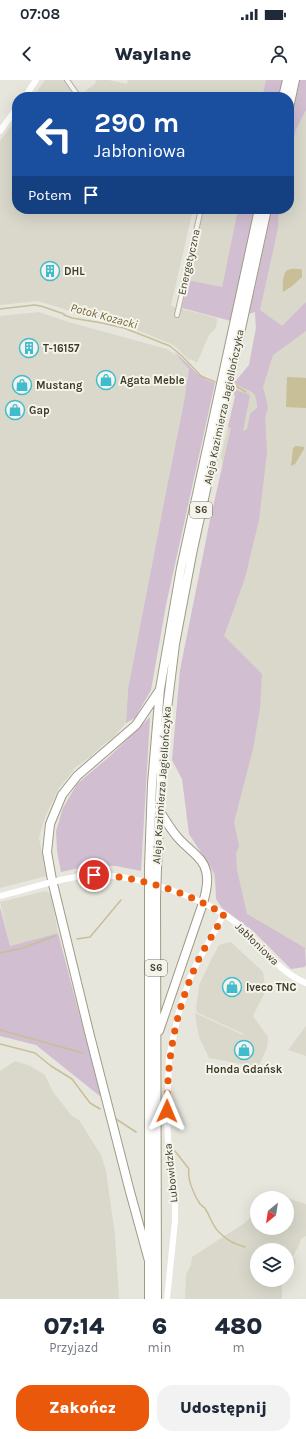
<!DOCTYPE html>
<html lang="pl">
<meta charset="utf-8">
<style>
:root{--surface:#fff;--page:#f2f2f3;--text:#1f2937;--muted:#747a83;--accent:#ea580c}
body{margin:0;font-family:Karla,sans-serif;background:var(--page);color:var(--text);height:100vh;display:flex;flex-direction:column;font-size:15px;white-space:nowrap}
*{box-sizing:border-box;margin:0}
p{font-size:13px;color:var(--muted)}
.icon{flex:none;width:22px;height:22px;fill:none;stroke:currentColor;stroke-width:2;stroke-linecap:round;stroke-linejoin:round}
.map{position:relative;height:1219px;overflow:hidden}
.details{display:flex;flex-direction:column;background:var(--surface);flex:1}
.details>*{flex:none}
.top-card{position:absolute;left:12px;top:12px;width:282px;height:122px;border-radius:16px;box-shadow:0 4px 16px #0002;background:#1a4fa0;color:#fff;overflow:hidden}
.needle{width:26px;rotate:210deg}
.tools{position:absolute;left:250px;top:1111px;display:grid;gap:8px}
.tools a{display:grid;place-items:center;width:44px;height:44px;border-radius:50%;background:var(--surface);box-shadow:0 4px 16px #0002;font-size:20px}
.pin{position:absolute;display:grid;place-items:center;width:34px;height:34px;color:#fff;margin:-17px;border:2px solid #fff;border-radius:50%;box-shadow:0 1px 4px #0007}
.me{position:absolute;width:44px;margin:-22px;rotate:1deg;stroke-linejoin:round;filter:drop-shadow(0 0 3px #0008)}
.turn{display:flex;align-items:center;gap:14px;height:84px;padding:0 16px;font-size:18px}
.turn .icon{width:52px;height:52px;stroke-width:2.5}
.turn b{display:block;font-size:28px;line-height:34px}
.then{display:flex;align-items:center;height:38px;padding:0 16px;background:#0003;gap:8px;font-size:15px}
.eta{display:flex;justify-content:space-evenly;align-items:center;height:68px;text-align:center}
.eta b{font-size:24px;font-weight:800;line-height:28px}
.action{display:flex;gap:8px;margin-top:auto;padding:8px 16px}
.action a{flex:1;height:46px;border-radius:16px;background:var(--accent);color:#fff;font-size:16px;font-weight:800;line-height:46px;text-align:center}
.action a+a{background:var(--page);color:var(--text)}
.status{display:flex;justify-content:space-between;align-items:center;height:28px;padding:0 20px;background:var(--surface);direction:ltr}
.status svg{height:11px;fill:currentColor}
header{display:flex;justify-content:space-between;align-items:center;height:52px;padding:0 16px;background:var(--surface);font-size:18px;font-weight:800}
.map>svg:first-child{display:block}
</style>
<div class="status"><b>07:08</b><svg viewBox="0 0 49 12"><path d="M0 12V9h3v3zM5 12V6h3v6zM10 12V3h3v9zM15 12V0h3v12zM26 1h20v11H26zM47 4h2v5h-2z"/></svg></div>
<header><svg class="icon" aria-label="back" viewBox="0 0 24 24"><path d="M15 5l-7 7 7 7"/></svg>Waylane<svg class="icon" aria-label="person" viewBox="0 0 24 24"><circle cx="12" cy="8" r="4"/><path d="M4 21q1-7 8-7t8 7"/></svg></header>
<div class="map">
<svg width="306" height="1219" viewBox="0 0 306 1219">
<rect width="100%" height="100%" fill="#e7e6dd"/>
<!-- built -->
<path fill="#d9d8cb" d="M 45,0 L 64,0 L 75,17 L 33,17 Z
M 96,0 L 109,0 L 127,4 L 128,0 L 266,0 L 262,17 L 89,17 L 85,11 L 95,4 Z
M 306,30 L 306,870 L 219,823 L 215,802 L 195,740 L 223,387 L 221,375 L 235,317 L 233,309 L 235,302 L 249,285 L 256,248 L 255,232 L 260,230 L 278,149 L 279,129 L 289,129 L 289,80 L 296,50 Z
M 17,38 L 17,129 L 193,129 L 171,226 L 217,238 L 216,248 L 209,255 L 197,283 L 191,279 L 189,280 L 176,267 L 171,264 L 113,240 L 86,236 L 38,221 L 0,225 L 0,61 Z
M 204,129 L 238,129 L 222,207 L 188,200 Z
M 39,232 L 72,243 L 167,269 L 181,279 L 189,289 L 184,322 L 166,412 L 128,609 L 126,643 L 113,658 L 104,664 L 90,677 L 73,689 L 74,690 L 59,708 L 45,737 L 39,758 L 46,796 L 0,808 L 0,236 Z
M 46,811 L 51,815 L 58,853 L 10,866 L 0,822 Z
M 231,862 L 263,892 L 266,910 L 253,936 L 268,957 L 267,968 L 258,987 L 209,978 L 199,957 L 196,940 L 195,933 L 243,955 L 244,954 L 198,933 L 196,929 L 199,905 L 212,878 L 219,865 Z
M 306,946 L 306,976 L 288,970 Z
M 15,981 L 30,986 L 45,995 L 53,1012 L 72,1036 L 79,1040 L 101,1075 L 106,1091 L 115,1155 L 119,1219 L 0,1219 L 0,991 Z
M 287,1118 L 306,1124 L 306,1156 L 301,1159 L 298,1168 L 296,1170 L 293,1177 L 296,1181 L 295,1185 L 291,1188 L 287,1187 L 287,1170 L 257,1170 L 257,1200 L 282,1200 L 282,1219 L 185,1219 L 186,1194 L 191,1185 L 192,1177 L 246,1142 L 257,1129 L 257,1148 L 287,1148 Z"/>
<!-- green -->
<path fill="#d1bed1" d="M 266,0 L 283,0 L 279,17 L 262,17 Z
M 300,0 L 306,0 L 306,30 L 296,50 L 289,80 L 289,52 Z
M 238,129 L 255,129 L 231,241 L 182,228 L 188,200 L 222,207 Z
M 272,129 L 279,129 L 278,149 L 260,230 L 282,246 L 306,222 L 306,251 L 273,275 L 263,307 L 266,318 L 268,328 L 265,337 L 267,372 L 259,440 L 245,498 L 224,556 L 262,594 L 260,628 L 253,669 L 234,742 L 239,766 L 236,773 L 237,790 L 247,834 L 305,868 L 306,885 L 305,887 L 291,889 L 253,851 L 222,828 L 216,819 L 215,794 L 189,754 L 182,699 L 172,680 L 180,590 L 210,440 L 231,348 L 228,347 L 235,317 L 233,309 L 250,315 L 243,351 L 247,349 L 250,334 L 257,328 L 257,324 L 255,315 L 252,312 L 237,305 L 235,302 L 249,285 L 256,248 L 255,232 L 249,234 Z
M 174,272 C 190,283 195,297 215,303 L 166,525 L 151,610 L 135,638 L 126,643 L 128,609 L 166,412 L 184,322 L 189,289 Z
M 150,637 L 141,791 L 116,786 L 88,786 L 61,792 L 57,771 L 56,751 L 63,728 L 77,704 L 109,677 Z
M 0,827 L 10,866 L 58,853 L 101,1017 L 36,965 L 0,956 Z"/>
<!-- water -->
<path fill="#c8be98" d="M 301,189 L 302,191 L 302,197 L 292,206 L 283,212 C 283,207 282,192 288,190 C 291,188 297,189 301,189 Z
M 287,297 L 306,298 L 306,328 L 286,327 Z
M 296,366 L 304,367 L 304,369 L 295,384 L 291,386 L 293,368 Z"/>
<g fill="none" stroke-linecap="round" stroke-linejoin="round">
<!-- stream -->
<path stroke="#c8be98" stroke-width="1.5" d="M 0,229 L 34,225 L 41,226 L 64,234 L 64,235 L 72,238 L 102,243 L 124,248 L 170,266 L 182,276 L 201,296 L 215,302
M 236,306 L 246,312
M 77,859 L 90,857 L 121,820
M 0,873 L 23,868 L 55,856
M 0,950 L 83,973
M 0,964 L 35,973 L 51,986 L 72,999 L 90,1023 L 100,1029
M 116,1039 L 136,1052
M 175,1071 L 189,1089 C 187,1099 194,1115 200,1124 C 202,1126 205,1127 206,1130 C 211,1138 213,1148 221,1154 C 227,1160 237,1165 245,1167"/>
<!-- street casing -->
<g stroke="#b1b0a3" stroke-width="6">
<path id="street" d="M 67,0 L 79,17
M 177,235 L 201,129"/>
</g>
<!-- highway casing -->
<g stroke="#9e9b85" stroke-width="10">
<path id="highway" d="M 283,17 L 287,0
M 289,28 L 295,0
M 159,730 C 166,741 172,752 181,761 C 186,766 192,771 197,776 C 211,789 208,806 203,823 L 159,951
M 149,787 L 152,704 L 160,609 L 181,488 L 259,129
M 157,789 L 162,670 L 175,564 L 192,474 L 267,129
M 149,816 L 149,1219
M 156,819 L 157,1219
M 149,1181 L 129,1108 L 89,952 L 52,800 L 47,772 L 50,744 L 62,715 L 77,696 L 136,645 L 159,611"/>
</g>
<!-- street -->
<use href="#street" stroke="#f6f5f0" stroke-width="4"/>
<!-- secondary -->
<path stroke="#fff" stroke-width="6" d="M 25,17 L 36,0
M 0,51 L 17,28
M 0,816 C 31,809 63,796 95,795 C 134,794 205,818 235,842 C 259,861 276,891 306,903
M 167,1219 L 175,1141 L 175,1126 L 169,1075 L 167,1040 L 169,978 L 178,935 L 190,898 L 197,883 L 224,834"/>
<!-- highway -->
<use href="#highway" stroke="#fff" stroke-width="8"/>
<!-- highway-bridge casing -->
<g stroke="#9e9b85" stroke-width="10" stroke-linecap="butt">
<path id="highway-bridge" d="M 149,816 L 149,787
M 156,819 L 157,789"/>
</g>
<!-- highway-bridge -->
<use href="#highway-bridge" stroke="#fff" stroke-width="8"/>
</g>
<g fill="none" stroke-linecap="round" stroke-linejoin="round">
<!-- route -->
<path stroke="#ea580c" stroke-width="7" stroke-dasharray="0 12.6" d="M 94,795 C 139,796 186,812 224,834 C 216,851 204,867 196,885 C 175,933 167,979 167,1031"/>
</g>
<!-- icons -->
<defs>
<g id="building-ring" transform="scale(1)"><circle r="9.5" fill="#f5f4ec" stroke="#40bcce" stroke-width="1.5"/><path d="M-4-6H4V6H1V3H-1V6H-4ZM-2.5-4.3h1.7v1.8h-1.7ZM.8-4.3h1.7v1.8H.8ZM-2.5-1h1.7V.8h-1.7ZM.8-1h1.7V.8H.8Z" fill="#40bcce"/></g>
<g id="shop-ring" transform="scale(1)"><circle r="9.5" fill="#f5f4ec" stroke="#40bcce" stroke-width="1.5"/><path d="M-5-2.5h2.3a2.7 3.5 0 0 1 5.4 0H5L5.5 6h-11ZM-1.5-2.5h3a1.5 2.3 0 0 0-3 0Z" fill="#40bcce"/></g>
</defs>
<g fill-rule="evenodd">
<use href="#building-ring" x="50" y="191"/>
<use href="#building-ring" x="29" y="268"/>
<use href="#shop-ring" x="106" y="300"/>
<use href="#shop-ring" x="22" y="305"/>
<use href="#shop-ring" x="15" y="330"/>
<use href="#shop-ring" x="232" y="907"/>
<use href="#shop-ring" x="244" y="970"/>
</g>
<g text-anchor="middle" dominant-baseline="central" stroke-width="4" stroke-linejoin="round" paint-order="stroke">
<!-- shield labels -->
<g fill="#f5f4ec" stroke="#757362" stroke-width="1">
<rect x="190" y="422" width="22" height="16" rx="3"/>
<rect x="145" y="880" width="22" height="16" rx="3"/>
</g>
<g font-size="10" font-weight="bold" fill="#3e3c27">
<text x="201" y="430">S6</text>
<text x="156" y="888">S6</text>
</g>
<!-- street labels -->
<g font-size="11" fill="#3e3c27" stroke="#f5f4ec">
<text transform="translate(189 182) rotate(-77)">Energetyczna</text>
<text transform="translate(224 327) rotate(-78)">Aleja Kazimierza Jagiellończyka</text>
<text transform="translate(162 705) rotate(-86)">Aleja Kazimierza Jagiellończyka</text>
<text transform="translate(257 864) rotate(44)">Jabłoniowa</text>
<text transform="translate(171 1093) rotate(-96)">Lubowidzka</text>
</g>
<!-- poi labels -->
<g font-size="11" font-weight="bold" fill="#3e3c27" stroke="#f5f4ec" text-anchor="start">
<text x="64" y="191">DHL</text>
<text x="43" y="268">T-16157</text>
<text x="120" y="300">Agata Meble</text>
<text x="36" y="305">Mustang</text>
<text x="29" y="330">Gap</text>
<text x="246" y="907">Iveco TNC</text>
<text x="244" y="989" text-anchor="middle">Honda Gdańsk</text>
</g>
<!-- water labels -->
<g font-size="12" font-style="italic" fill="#726731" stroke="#f5f4ec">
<text transform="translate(104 236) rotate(15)">Potok Kozacki</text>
</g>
</g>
</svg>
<div class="tools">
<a><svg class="needle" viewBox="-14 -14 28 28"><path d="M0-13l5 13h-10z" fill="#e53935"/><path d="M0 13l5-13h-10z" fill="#747a83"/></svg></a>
<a><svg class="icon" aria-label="layers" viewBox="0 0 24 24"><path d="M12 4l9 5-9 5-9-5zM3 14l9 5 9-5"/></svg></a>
</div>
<div class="pin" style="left:94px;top:795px;background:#d93025"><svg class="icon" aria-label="arrive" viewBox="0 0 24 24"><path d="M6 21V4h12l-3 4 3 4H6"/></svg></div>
<svg class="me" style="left:167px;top:1031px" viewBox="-20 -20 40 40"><path d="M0-17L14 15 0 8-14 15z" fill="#ea580c" stroke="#fff" stroke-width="4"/></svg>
<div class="top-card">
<div class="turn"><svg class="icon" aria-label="left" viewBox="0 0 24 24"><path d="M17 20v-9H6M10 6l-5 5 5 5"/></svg><div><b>290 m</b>Jabłoniowa</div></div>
<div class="then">Potem<svg class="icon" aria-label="arrive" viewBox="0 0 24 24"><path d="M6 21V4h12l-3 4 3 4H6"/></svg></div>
</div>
</div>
<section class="details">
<div class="eta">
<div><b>07:14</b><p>Przyjazd</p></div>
<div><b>6</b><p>min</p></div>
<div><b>480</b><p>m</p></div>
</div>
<div class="action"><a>Zakończ</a><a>Udostępnij</a></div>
</section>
